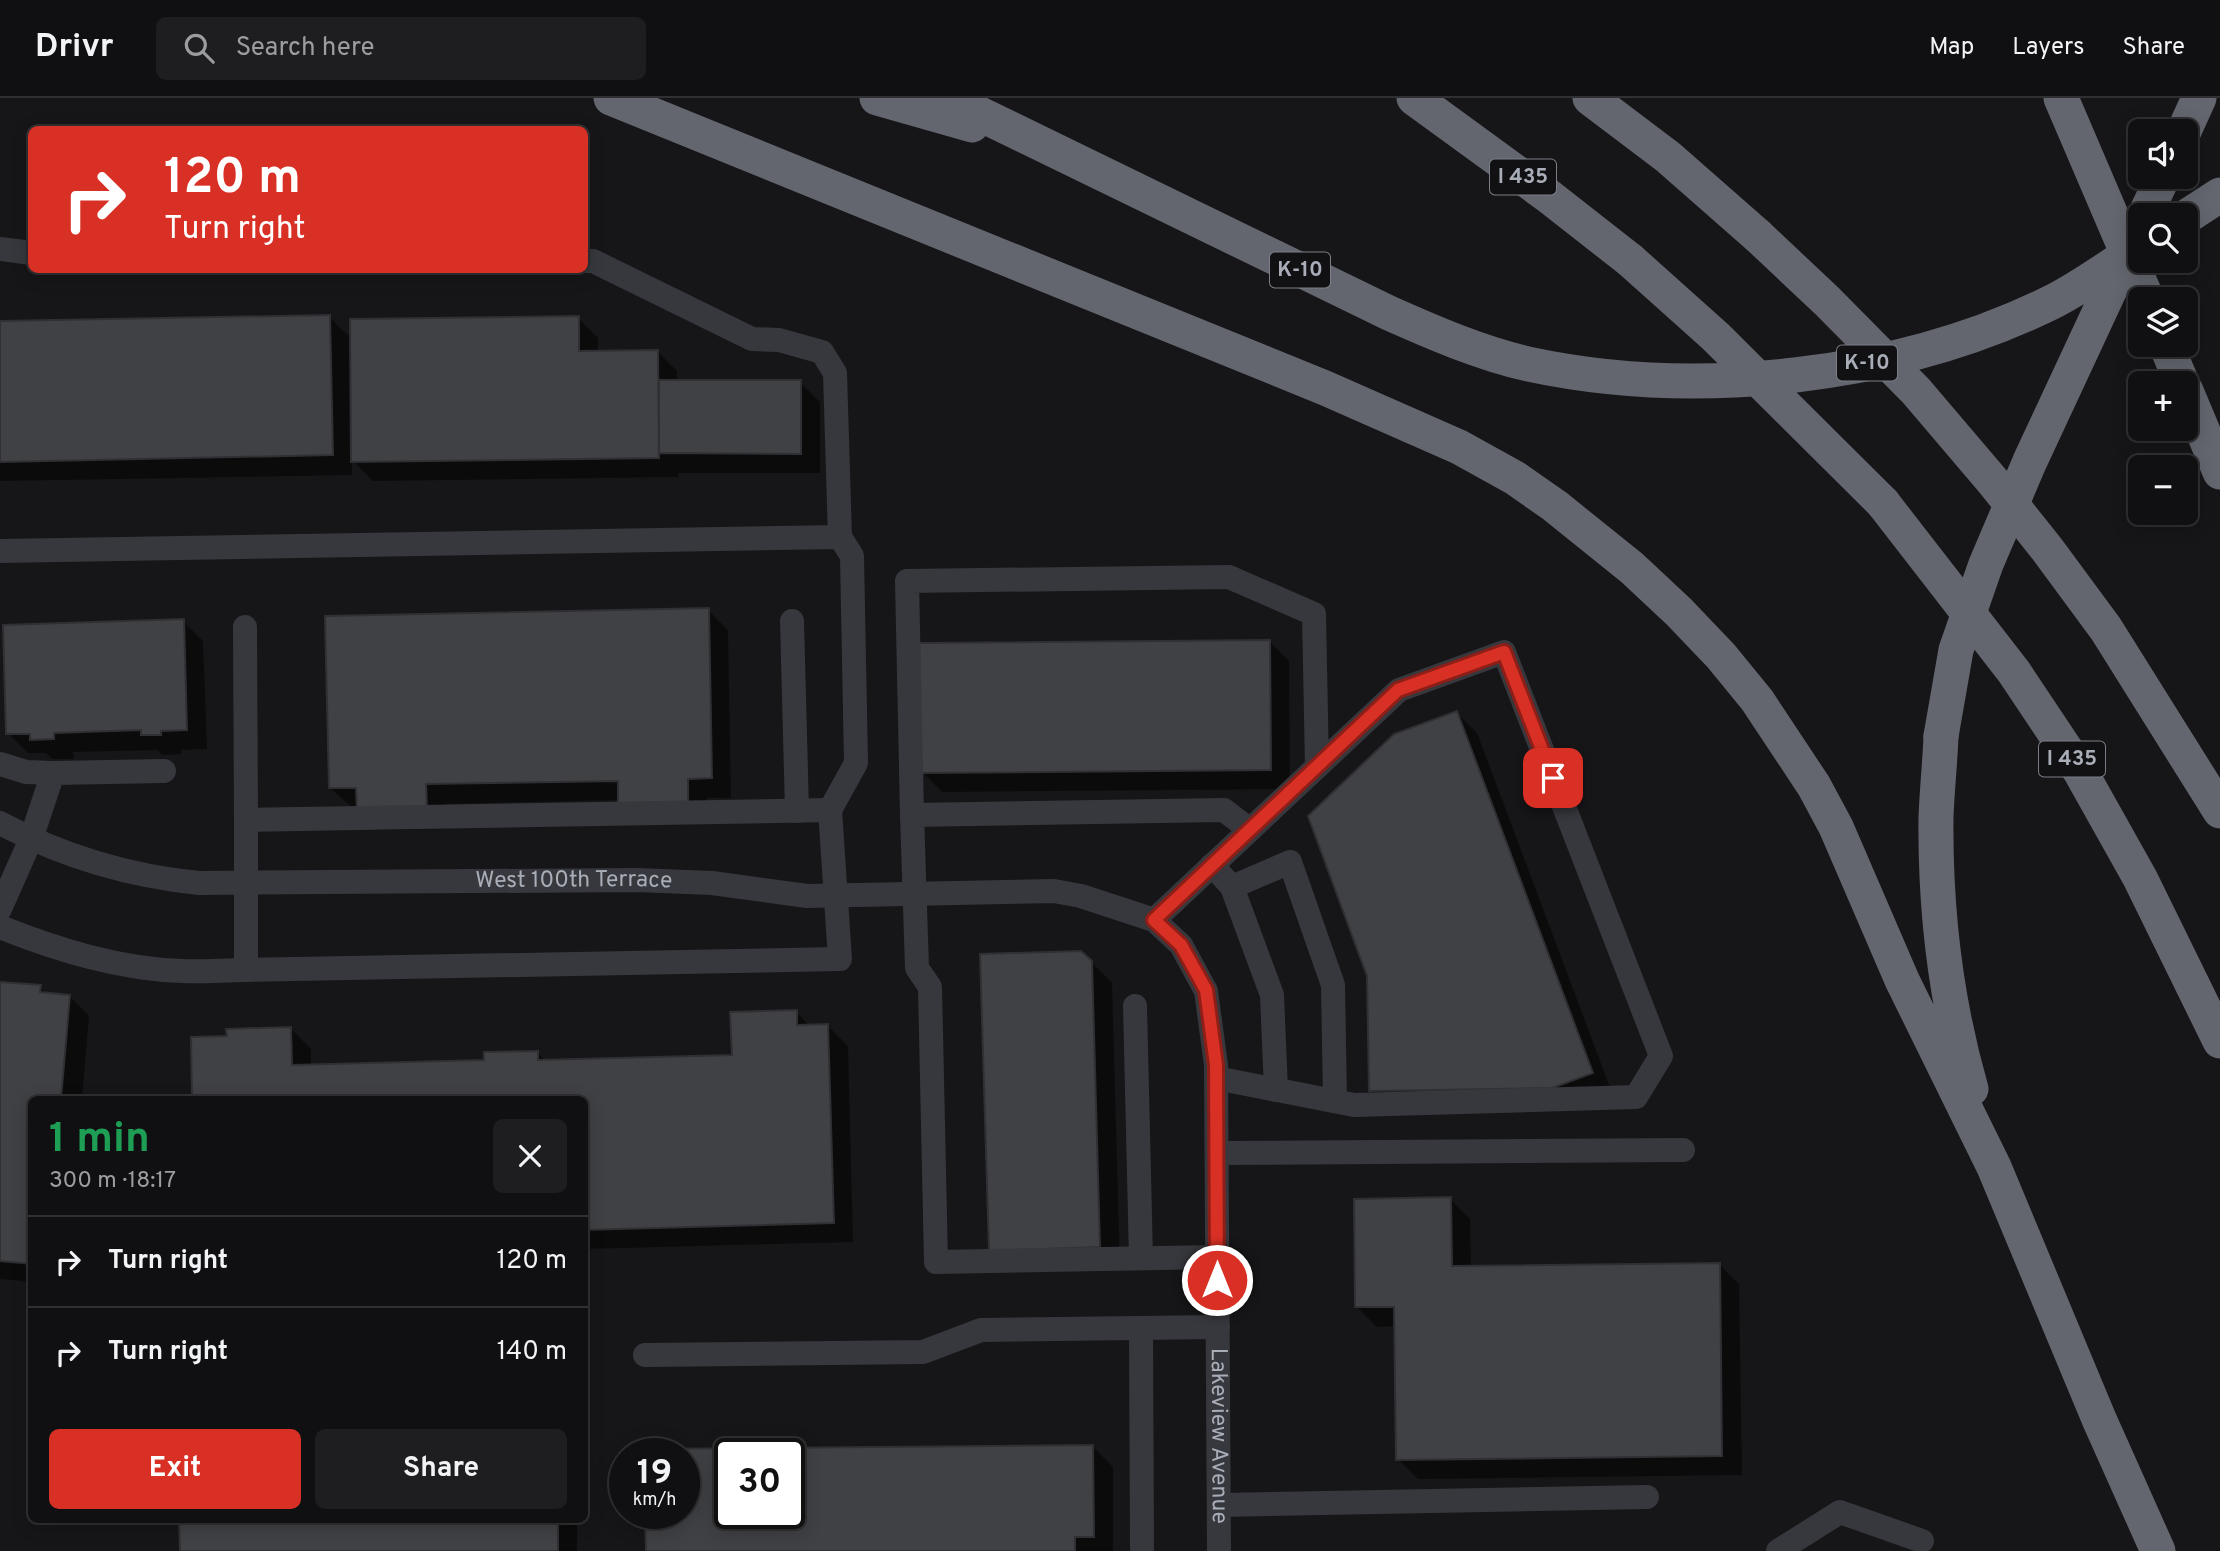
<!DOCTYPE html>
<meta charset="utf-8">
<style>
:root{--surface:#101012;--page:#1e1e20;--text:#f1f3f6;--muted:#9c9d9f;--line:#303032;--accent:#d93025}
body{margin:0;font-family:Overpass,sans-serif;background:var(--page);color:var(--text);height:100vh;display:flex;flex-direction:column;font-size:26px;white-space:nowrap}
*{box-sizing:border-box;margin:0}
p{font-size:23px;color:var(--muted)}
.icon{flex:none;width:38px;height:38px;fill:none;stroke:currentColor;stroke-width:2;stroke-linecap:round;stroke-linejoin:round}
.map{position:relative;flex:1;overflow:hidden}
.side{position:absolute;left:28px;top:998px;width:560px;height:427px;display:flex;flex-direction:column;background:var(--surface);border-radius:10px;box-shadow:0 4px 18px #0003,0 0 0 2px var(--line)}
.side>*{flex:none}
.top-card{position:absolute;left:28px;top:28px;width:560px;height:147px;border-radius:10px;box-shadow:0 4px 18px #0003,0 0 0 2px var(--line);background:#d93025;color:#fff;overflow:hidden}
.controls{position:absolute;left:2128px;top:21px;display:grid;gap:14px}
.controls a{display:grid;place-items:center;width:70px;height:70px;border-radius:10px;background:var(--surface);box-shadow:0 4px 18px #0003,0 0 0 2px var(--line);font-size:35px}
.speed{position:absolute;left:609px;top:1340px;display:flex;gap:14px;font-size:35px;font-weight:700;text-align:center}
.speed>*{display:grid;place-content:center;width:91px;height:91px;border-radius:50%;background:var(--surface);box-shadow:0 4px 18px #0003,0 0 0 2px var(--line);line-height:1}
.speed small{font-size:18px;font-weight:400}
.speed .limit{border:4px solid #111;border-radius:10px;background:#fff;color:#111}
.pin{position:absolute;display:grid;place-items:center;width:60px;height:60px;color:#fff;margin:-30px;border-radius:14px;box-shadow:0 4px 10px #0006}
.me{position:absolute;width:77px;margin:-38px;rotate:0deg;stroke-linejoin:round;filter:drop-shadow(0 0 5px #0008)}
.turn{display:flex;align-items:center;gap:24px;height:147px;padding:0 21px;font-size:32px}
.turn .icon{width:91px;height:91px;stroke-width:2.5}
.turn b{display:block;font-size:49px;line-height:60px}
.round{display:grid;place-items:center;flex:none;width:74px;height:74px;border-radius:10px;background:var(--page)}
.head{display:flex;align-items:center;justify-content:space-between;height:119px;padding:0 21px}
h1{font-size:42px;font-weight:700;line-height:52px;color:#1e9e55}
.primary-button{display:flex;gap:14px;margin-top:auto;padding:14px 21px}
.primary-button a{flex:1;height:80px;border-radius:10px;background:var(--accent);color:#fff;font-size:28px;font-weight:700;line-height:80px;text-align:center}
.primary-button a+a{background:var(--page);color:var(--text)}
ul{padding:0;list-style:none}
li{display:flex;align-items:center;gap:21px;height:91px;padding:0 21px;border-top:2px solid var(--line)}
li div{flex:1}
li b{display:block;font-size:26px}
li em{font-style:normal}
header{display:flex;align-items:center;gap:42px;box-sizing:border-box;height:98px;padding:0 35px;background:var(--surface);border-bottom:2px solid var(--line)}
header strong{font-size:33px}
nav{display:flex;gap:38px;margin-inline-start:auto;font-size:24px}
.search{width:490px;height:63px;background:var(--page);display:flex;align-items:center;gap:18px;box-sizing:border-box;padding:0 24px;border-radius:10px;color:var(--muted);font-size:26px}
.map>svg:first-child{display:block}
</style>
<header>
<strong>Drivr</strong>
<div class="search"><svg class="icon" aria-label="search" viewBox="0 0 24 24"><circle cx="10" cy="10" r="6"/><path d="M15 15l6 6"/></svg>Search here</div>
<nav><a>Map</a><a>Layers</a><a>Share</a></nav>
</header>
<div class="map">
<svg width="2220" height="1453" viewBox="0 0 2220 1453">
<rect width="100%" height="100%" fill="#161618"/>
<!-- shadow -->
<path fill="#0007" fill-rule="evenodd" d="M 329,219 L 352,241 L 578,220 L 598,240 L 598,254 L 657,253 L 677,273 L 677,284 L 800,284 L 820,304 L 820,375 L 678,375 L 678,379 L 373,383 L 352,362 L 352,377 L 0,383 L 0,225 Z
M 708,512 L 728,532 L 731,700 L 707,700 L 707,725 L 620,702 L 445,706 L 446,731 L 378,732 L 330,690 Z
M 183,523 L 203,543 L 207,651 L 181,652 L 181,656 L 162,657 L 158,652 L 73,654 L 74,661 L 52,661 L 46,655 L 28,655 L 8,635 Z
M 1269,543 L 1289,563 L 1290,691 L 942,694 L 922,674 Z
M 1457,615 L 1477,635 L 1612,995 L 1390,1012 L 1370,992 Z
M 1091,864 L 1112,885 L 1120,1169 L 1010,1172 Z
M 0,886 L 40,889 L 47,896 L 69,898 L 89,918 L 82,1001 L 32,1001 L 32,1184 L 0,1181 Z
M 796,914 L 810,928 L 828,928 L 848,948 L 853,1144 L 584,1151 L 584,1001 L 194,1001 L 228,940 L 291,931 L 311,951 L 311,968 L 486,964 L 537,954 L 546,964 L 733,958 Z
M 1450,1101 L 1470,1121 L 1471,1170 L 1719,1166 L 1739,1186 L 1742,1377 L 1418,1381 L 1398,1361 L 1396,1228 L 1377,1229 L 1357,1209 Z
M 1093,1349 L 1113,1369 L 1113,1453 L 647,1453 L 647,1416 L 684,1416 L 684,1356 L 647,1356 L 647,1353 ZM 730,1356 L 789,1356 L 789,1416 L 730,1416 Z
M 181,1421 L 577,1421 L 577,1453 L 181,1453 Z"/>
<!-- building -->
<path fill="#404145" stroke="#303034" stroke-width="2" fill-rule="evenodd" d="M 330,217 L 333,357 L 0,364 L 0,223 Z
M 579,218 L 579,253 L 658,252 L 659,360 L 351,364 L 350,221 Z
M 659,282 L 801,282 L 801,356 L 659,355 Z
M 709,510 L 712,680 L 688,681 L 688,706 L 618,707 L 618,683 L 426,686 L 427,712 L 357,713 L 356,690 L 329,690 L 325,518 Z
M 184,521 L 187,632 L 161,633 L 161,637 L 141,637 L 141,632 L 54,635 L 54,641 L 30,642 L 30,636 L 6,636 L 3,527 Z
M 1270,542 L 1271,672 L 920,675 L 919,545 Z
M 1457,613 L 1593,975 L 1552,990 L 1369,993 L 1367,878 L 1308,718 L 1394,636 Z
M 1081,853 L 1092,863 L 1100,1149 L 989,1153 L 980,856 Z
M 0,884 L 41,887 L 40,894 L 70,897 L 61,1001 L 32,1001 L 32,1166 L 0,1163 Z
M 797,912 L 797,927 L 828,926 L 834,1125 L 584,1132 L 584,1001 L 192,1001 L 191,939 L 227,938 L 226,931 L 291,929 L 292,967 L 484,962 L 484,954 L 538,953 L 538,962 L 732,957 L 730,914 Z
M 1451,1099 L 1452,1168 L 1720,1165 L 1722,1358 L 1396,1362 L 1394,1209 L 1355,1209 L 1354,1101 Z
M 1093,1347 L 1094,1439 L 1075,1439 L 1075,1453 L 646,1453 L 645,1416 L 684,1416 L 684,1356 L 645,1356 L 645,1351 ZM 730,1356 L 789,1356 L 789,1416 L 730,1416 Z
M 179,1421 L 558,1421 L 558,1453 L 180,1453 Z"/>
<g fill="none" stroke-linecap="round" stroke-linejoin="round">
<!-- minor -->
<g stroke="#37383d" stroke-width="24">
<path d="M 0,151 L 32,155"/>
<path d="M 584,163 L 593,163 L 752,241 L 779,242 L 822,254 L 835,275 L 840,439"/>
<path d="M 0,453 L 840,439 L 852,458 L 856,665 L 830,712"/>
<path d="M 792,523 L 797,713"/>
<path d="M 245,529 L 246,722"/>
<path d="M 0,666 L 26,674 L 53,675"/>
<path d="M 830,712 L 840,861 L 246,872 L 246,722 Z"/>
<path d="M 912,717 L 907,483 L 1229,479 L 1314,516 L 1317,669"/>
<path id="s1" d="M 0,725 C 62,758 129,778 199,785 L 636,782 L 712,785 L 807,798 L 1054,793 L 1081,798 L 1154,822 L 1181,847 L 1206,893 L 1216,967 L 1219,1453"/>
<path d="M 1212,767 L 1232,789 L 1290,764 L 1333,887 L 1335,1003"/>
<path d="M 1232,789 L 1272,897 L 1276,992"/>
<path d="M 0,811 L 31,741 L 53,675 L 164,673"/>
<path d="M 1154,822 L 1399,592 L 1504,554 L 1661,958 L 1636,999 L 1354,1007 L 1216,980"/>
<path d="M 0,829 C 58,852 119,871 182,873 C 203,874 225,872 246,872"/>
<path d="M 1135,908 L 1141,1160"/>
<path d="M 1217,1055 L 1683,1052"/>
<path d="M 1217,1159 L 936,1164 L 930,889 L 917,870 L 912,717 L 1224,712 L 1250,732"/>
<path d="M 1141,1230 L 1142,1453"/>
<path d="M 645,1257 L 923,1254 L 981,1232 L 1218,1229"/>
<path d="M 1219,1407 L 1647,1399"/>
<path d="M 1778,1453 L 1840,1414 L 1922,1443"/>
</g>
<!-- highway -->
<path stroke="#63666e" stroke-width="35" d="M 611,0 L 1325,290 L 1459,349 L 1515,380 L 1555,408 L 1632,470 L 1679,514 L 1721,558 L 1757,602 L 1814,688 L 1836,729 L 1902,882 L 1994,1069 L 2099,1321 L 2158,1453
M 877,0 L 972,27
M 947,0 L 1389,215 C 1434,235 1480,255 1528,266 C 1696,302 1898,280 2052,204 C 2082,189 2110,168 2138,150
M 1414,0 L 1547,97 L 1630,162
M 1590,0 L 1668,59 L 1758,138
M 2184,33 L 2199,0
M 2145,117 L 2163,79
M 2186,119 L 2220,97
M 2166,247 L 2182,285
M 2186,293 L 2220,374
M 1996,387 L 2047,451 L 2106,531 L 2220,713
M 1883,405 L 2014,574 L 2080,673 L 2140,780 L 2220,943
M 1941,638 C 1940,665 1937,692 1936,719 C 1935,809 1946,904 1971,991"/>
<!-- highway-bridge -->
<path stroke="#63666e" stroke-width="35" d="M 2061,0 L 2147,201
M 1758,138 L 1827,203 L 1916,293 L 1996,387
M 1630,162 L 1716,239 L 1883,405
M 1941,638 L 1956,552 L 1986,466 L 2030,363 L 2140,127"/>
</g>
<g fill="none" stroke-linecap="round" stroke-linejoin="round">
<!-- route casing -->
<g stroke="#8d1f18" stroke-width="18">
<path id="route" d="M 1217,1182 L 1216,967 L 1206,892 L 1181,847 L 1154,822 L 1398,592 L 1504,554 L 1553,680"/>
</g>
<!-- route -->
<use href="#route" stroke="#d93025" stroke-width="12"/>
</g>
<g text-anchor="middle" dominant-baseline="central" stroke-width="7" stroke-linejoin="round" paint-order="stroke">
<!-- shield labels -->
<g fill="#111113" stroke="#7b7e86" stroke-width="2">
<rect x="1490" y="61.5" width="66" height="35" rx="5"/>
<rect x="1270" y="154.5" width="60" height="35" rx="5"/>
<rect x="1837" y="247.5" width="60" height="35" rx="5"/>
<rect x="2039" y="643.5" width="66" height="35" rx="5"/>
</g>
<g font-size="21" font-weight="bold" fill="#a8adb8">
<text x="1523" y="79">I 435</text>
<text x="1300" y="172">K-10</text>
<text x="1867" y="265">K-10</text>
<text x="2072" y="661">I 435</text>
</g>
<!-- street labels -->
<g font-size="23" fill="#a8adb8" stroke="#111113">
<text stroke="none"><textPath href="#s1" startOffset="584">West 100th Terrace</textPath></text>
<text stroke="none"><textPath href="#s1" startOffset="1704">Lakeview Avenue</textPath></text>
</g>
</g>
</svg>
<div class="controls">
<a><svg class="icon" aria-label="sound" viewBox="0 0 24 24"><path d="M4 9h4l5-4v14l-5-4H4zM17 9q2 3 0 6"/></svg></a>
<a><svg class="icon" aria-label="search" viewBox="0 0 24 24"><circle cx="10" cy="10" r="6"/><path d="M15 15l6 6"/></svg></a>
<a><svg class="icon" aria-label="layers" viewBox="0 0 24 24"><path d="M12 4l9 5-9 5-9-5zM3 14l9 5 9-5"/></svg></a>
<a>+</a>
<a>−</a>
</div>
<div class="speed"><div>19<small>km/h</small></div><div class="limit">30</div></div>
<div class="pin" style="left:1553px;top:680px;background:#d93025"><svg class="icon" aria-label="arrive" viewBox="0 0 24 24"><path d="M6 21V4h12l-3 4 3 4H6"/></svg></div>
<svg class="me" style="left:1217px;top:1182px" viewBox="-20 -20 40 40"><circle r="17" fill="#d93025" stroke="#fff" stroke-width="3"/><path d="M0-11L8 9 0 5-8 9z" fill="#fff"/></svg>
<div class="top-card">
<div class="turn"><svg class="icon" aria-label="right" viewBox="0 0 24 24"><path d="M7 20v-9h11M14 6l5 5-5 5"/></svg><div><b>120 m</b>Turn right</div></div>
</div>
<section class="side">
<div class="head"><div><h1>1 min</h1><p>300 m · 18:17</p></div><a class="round"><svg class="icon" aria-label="close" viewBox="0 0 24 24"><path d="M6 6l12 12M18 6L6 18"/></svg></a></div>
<ul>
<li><svg class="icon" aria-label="right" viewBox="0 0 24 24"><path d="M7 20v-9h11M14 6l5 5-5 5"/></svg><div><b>Turn right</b></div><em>120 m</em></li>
<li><svg class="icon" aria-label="right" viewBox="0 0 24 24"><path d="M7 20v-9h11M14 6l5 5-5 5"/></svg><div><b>Turn right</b></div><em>140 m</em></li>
</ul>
<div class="primary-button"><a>Exit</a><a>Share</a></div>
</section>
</div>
